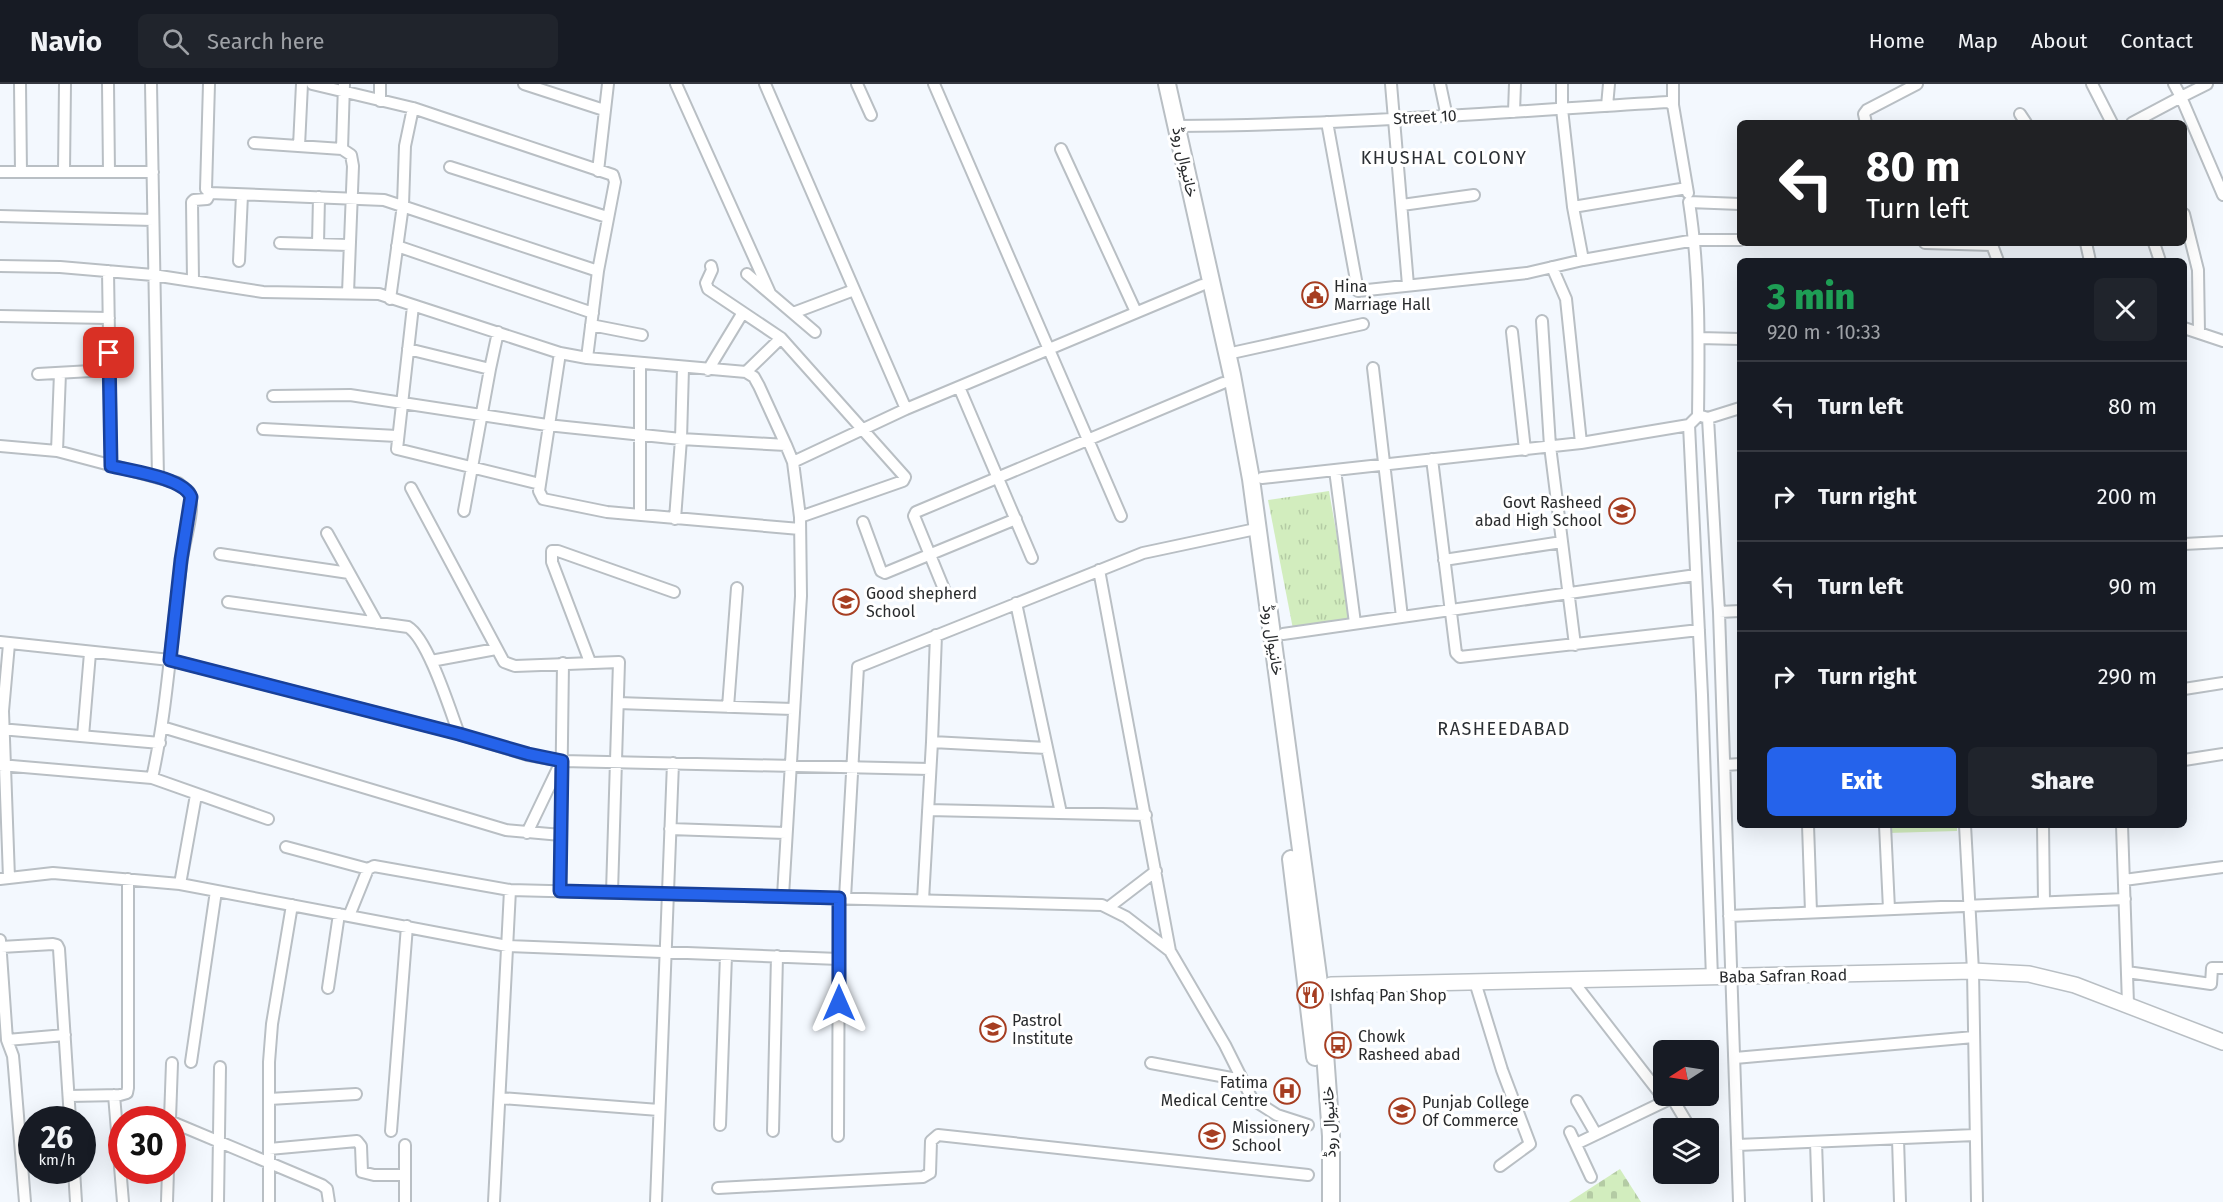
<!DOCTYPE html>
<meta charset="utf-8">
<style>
:root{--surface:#171b24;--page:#20242c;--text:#f1f3f6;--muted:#9ea1a6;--line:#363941;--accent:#2563eb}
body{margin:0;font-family:"Fira Sans",Vazirmatn,sans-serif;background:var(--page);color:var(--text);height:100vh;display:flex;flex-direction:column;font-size:22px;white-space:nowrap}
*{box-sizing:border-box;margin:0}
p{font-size:20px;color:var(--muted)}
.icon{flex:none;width:33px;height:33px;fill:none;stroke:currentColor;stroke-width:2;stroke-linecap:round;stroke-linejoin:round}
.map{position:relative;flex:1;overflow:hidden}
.side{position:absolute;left:1737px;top:174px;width:450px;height:570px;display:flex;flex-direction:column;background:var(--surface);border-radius:9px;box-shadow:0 6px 24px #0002}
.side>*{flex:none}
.top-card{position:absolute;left:1737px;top:36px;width:450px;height:126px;border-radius:9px;box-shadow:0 6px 24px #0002;background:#202124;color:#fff;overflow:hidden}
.needle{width:39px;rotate:258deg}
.controls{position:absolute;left:1653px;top:956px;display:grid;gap:12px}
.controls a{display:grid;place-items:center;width:66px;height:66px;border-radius:9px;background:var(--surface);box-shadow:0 6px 24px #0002;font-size:30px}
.speed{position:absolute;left:18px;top:1022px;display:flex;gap:12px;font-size:30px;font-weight:700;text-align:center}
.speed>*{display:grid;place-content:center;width:78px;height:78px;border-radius:50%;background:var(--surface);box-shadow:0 6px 24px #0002;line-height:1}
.speed small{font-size:15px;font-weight:400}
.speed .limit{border:9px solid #d22;background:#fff;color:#111}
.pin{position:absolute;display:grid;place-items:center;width:51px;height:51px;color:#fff;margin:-26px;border-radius:12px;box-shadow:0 3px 9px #0006}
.me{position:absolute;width:66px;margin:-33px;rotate:0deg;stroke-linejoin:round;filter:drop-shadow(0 0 4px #0008)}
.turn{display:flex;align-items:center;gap:21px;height:126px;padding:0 30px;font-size:27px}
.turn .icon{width:78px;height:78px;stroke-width:2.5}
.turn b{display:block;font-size:42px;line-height:51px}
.round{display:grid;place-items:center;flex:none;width:63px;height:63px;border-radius:9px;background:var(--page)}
.head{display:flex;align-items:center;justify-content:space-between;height:102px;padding:0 30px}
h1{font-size:36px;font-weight:800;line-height:45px;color:#1e9e55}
.cta{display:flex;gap:12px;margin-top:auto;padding:12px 30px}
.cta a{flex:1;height:69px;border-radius:9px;background:var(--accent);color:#fff;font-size:24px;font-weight:800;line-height:69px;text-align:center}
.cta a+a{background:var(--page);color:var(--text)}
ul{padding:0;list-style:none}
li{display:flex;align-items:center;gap:18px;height:90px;padding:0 30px;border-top:2px solid var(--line)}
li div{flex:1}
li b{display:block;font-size:22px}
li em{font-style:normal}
header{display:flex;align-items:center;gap:36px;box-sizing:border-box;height:84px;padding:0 30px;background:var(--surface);border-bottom:2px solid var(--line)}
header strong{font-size:28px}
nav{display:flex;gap:33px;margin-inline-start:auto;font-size:21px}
.search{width:420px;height:54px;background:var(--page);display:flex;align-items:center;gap:15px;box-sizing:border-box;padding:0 21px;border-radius:9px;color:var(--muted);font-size:22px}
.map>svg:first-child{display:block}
</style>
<header>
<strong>Navio</strong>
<div class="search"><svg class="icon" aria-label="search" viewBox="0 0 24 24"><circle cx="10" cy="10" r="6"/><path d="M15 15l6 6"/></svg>Search here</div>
<nav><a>Home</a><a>Map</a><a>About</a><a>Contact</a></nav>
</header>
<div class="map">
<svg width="2223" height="1118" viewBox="0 0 2223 1118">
<defs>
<pattern id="cemetery-stones" width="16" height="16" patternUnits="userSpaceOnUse" patternTransform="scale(1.5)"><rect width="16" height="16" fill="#d2edbe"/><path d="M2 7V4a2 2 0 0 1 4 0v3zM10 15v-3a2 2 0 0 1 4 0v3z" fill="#b4cba4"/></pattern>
<pattern id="park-tufts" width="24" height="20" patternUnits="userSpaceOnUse" patternTransform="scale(1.5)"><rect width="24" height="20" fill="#d2edbe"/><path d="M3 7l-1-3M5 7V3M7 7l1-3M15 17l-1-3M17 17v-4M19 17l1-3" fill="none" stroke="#b4cba4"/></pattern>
</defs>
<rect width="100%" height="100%" fill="#f3f8fe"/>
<!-- grass -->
<path fill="#d2edbe" d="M 1888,741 L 1957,741 L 1957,747 L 1888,749 Z"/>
<!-- cemetery -->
<path fill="url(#cemetery-stones)" d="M 1620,1085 L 1641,1118 L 1569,1118 Z"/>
<!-- park -->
<path fill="url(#park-tufts)" d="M 1329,407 L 1352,538 L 1293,545 L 1268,416 Z"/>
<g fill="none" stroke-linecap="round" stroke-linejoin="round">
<!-- street casing -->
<g stroke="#b9bfc4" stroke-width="14">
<path id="street" d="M 20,0 L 21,88
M 108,0 L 109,88
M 151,0 L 158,394
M 209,0 L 206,105 L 210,109 L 384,116 L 598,187
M 312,0 L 413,24 L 613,91 L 615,98 L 598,187 L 587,274
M 380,0 L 380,17
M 524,0 L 604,26
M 676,0 L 770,209
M 765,0 L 906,325
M 857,0 L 871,31
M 934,0 L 1121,432
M 1391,0 L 1408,201
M 1440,0 L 1447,33
M 1562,0 L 1562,25 L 1573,123 L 1687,104
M 1673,0 L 1673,21 L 1688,109
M 2092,0 L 2112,39
M 2207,0 L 2181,13 L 2223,111
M 1607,22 L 1609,0
M 1514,28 L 1515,0
M 2020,30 L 2026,39
M 1327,38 L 1358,207 L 1527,189 L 1583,176 L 1695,156 L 1740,156
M 1866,39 L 1864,30 L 1867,26 L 1917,0
M 2132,39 L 2181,13 L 2174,0
M 1177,42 C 1341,41 1504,28 1668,18 L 1673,21
M 254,59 L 342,65 L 351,71 L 353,82 L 348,209
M 299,62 L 302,0
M 342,65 L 344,0
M 1061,65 L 1136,228
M 450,83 L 607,133
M 64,87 L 65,0
M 598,87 L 608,0
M 0,88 L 153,88
M 1402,121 L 1474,111
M 1573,123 L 1583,176
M 2184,130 L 2198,186 L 2199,249
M 0,132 L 153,136
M 280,159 L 349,161
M 1925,159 L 1992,161 L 1998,177
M 2086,159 L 2090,177
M 2154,159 L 2160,177
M 318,160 L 319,113
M 397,162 L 593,229
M 239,177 L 242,111
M 0,182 L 60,183 L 153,191 L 263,208 L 379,210 L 560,269 L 587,274 L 746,288 L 754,293 L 759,302 L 786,361 L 793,378 L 800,433 L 801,512 L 783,812
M 711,182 L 712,186 L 706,199 L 708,205 L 781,254 L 905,393 L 903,397 L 800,433
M 1552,183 L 1566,215 L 1581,359
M 108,187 L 111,382
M 747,190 L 815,248
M 193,196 L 192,118 L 194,116 L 207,115 L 210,109
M 390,215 L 403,121 L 405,62 L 413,24
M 413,222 L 397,365 L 540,400
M 793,229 L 854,206
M 0,232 L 109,234
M 1542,237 L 1550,362 L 1575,561
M 591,241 L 642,251
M 2184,244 L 2223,257
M 1512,248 L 1525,366
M 1699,254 L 1740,255
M 408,265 L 490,285
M 560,269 L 539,407 L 543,415 L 607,428 L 800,445
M 1227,270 L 1363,240
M 1373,284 L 1402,533
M 708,286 L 742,230
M 746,288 L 781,254
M 38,290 L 109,286
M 959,303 L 1032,474
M 273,312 L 350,311 L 547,341 L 681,355 L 786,361
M 1701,332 L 1708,334 L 1740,324
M 1708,334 L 1719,528 L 1739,1118
M 1689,341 L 1702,611 L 1712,894
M 263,345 L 397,352
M 0,362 L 57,367 L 178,399 L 189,408 C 196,424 184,457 182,475 C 171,548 168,622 152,694
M 57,367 L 60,289
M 1432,375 L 1456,569 L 1460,573 L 1699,546
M 793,378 L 906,325 L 1202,201
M 1335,386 L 1355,539
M 1262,394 L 1581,359 L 1689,341 L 1698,332 C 1699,260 1700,189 1689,118 L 1740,120
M 411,404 L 504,578 L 515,582 L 619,578 L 612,808
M 464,427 L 490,285 L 498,248
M 640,431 L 640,279
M 675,435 L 681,355 L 683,284
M 863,438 L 881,487 L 885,489 L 1016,435
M 327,449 L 377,539
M 2184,460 L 2223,458
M 220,470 L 349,489
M 1444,476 L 1562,458
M 1099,486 L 1170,867
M 946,510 L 914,432 L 916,428 L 1223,299
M 228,518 L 408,543 C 428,555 450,626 459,650
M 1016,519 L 1061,729
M 1719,528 L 1740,527
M 1283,550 L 1696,491
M 0,558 L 170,576 L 459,650 L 528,671 L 562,677 L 930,685
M 9,560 L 3,627 L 9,794
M 431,577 L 496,565
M 590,578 L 552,478 L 552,467 L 558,467 L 674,508
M 2184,605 L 2223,599
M 618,619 L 793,625
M 728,623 L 737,504
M 162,643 L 506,746 L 561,751
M 0,645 L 160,659
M 83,652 L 90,569
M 932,658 L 1047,664
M 2184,676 L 2223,670
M 0,681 L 152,694 L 268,735
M 1725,681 L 1740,680
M 928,726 L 1146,731
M 1808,741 L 1811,828
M 1885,741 L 1889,825
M 1965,741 L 1973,887 L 1977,1118
M 2043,741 L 2044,818
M 2122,741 L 2128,920
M 670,745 L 786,749
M 527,749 L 560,680
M 286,763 L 368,785
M 0,795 L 53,789 L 180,800 L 507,862 L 839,875
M 2124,796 L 2223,783
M 180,800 L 196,711
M 560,807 L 563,579
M 845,814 L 858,583 L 1143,469 L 1251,446
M 923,816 L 932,658 L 936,551
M 1109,823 L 1156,787
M 349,832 L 368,785 L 374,782 L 510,806 L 1102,821 L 1126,833 L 1170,867 L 1225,961 L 1252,1015 L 1277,1031 L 1308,1041
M 1729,832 L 2125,815
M 0,856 L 7,956 L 13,972 L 14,983 L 25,1118
M 1,863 L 53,860 L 57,861 L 59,865 L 70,1035
M 2127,888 L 2211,900 L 2212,884 L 2223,884
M 1572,896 L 1665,1016
M 1475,898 L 1502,986 L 1530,1060 L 1500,1082
M 328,904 L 339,830
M 7,956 L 65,951
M 1735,974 L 1974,953
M 191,978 L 216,807
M 1151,979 L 1242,996
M 114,1011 L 123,1118
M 69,1012 L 120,1011 L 127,1009 L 128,1004 L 128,795
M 500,1014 L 659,1026
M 269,1015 L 356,1010
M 1577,1017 L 1596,1050
M 170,1035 L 172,979
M 172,1038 L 322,1101 L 327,1105 L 329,1118
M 720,1041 L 726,871
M 391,1047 L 407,842
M 773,1047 L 777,872
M 1570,1048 L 1591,1093
M 838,1052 L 839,814
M 1898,1055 L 1900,1118
M 1816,1058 L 1818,1118
M 1576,1060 L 1670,1015 L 1674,1017 L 1690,1044
M 1737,1061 L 1975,1051
M 269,1065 L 357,1057 L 361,1062 L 362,1088 L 374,1091 L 405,1091
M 74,1086 L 76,1118
M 718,1104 L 923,1093 L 930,1089 L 931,1057 L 938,1051 L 1308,1091
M 167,1118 L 168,1086
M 218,1118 L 220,983
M 269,1118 L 269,978 L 272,940 L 292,821
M 405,1118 L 405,1061
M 494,1118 L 510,806
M 656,1118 L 673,679"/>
</g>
<!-- secondary casing -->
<g stroke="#b9bfc4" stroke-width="18">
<path id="secondary" d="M 1331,901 L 1973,887 L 2029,890 L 2075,901 L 2223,958"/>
</g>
<!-- primary casing -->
<g stroke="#b9bfc4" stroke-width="20">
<path id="primary" d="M 1167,0 L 1232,291 L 1251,395 L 1321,914 L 1331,1052 L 1331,1118
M 1291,775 L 1315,973"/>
</g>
<!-- street -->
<use href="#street" stroke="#fff" stroke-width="10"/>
<!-- secondary -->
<use href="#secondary" stroke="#fff" stroke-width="15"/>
<!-- primary -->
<use href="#primary" stroke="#fff" stroke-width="16"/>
</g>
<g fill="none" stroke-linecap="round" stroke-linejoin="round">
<!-- route casing -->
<g stroke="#184099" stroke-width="15">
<path id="route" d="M 109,269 L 111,382 C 131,387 184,394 191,413 L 181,476 L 170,576 L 459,650 L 528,670 L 562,677 L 560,807 L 839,814 L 839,919"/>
</g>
<!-- route -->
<use href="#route" stroke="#2563eb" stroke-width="10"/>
</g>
<!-- icons -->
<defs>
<g id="civic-ring" transform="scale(1.35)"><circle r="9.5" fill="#fff" stroke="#a63e22" stroke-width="1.5"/><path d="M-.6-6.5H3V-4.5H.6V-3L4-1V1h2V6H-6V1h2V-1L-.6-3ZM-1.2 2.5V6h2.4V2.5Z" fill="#a63e22"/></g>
<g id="school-ring" transform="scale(1.35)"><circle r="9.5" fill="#fff" stroke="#a63e22" stroke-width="1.5"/><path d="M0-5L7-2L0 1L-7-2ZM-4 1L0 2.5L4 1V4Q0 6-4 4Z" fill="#a63e22"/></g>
<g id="restaurant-ring" transform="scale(1.35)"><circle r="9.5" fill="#fff" stroke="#a63e22" stroke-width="1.5"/><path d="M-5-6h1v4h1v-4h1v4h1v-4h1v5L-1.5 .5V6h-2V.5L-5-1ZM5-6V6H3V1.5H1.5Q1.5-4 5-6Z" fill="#a63e22"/></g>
<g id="bus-ring" transform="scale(1.35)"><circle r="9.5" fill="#fff" stroke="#a63e22" stroke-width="1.5"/><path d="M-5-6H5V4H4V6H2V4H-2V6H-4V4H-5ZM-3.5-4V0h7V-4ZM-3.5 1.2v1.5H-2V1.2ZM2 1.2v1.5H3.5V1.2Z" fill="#a63e22"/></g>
<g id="hospital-ring" transform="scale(1.35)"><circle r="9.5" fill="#fff" stroke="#a63e22" stroke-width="1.5"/><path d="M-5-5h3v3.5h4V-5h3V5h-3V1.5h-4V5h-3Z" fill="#a63e22"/></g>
<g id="university-ring" transform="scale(1.35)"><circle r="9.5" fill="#fff" stroke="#a63e22" stroke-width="1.5"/><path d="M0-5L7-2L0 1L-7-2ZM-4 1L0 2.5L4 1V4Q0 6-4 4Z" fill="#a63e22"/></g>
</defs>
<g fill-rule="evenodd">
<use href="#civic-ring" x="1315" y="211"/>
<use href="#school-ring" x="1622" y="427"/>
<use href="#school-ring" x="846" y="518"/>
<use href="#restaurant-ring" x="1310" y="911"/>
<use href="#school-ring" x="993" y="945"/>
<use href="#bus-ring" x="1338" y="961"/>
<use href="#hospital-ring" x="1287" y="1007"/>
<use href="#university-ring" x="1402" y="1027"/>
<use href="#school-ring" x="1212" y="1052"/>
</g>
<g text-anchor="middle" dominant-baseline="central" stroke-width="6" stroke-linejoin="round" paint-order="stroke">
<!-- street labels -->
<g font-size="16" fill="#292b2d" stroke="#fff">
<text transform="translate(1425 33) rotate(-3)">Street 10</text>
<text transform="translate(1185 78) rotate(78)">خانیوال روڈ</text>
<text transform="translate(1273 556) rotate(82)">خانیوال روڈ</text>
<text transform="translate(1783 892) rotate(-1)">Baba Safran Road</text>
<text transform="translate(1329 1038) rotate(-92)">خانیوال روڈ</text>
</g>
<!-- poi labels -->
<g font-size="16" fill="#292b2d" stroke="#fff" text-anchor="start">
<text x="1334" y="202">Hina<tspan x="1334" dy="18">Marriage Hall</tspan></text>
<text x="1602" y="418" text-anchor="end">Govt Rasheed<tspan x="1602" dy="18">abad High School</tspan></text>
<text x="866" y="509">Good shepherd<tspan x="866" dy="18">School</tspan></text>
<text x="1330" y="911">Ishfaq Pan Shop</text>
<text x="1012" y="936">Pastrol<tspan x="1012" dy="18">Institute</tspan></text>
<text x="1358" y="952">Chowk<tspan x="1358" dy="18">Rasheed abad</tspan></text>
<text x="1268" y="998" text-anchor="end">Fatima<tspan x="1268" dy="18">Medical Centre</tspan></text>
<text x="1422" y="1018">Punjab College<tspan x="1422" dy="18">Of Commerce</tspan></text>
<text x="1232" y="1043">Missionery<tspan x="1232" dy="18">School</tspan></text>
</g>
<!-- neighbourhood labels -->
<g font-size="18" letter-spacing="1.5" fill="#2b2f33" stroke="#fff">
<text x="1444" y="74">KHUSHAL COLONY</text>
<text x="1504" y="645">RASHEEDABAD</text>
</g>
</g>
</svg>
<div class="controls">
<a><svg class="needle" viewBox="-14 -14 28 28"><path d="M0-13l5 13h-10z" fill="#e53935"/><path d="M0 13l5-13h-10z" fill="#9ea1a6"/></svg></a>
<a><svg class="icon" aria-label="layers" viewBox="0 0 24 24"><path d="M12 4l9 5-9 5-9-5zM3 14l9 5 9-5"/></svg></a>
</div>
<div class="speed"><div>26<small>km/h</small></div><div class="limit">30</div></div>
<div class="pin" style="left:109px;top:269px;background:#d93025"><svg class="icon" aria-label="arrive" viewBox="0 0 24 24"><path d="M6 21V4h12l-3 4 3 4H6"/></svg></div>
<svg class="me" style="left:839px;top:919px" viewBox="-20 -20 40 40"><path d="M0-17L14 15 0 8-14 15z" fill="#2563eb" stroke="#fff" stroke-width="4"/></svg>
<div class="top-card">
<div class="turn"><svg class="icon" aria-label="left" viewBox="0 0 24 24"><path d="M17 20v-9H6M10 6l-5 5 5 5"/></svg><div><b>80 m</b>Turn left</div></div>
</div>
<section class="side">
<div class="head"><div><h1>3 min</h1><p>920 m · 10:33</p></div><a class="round"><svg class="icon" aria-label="close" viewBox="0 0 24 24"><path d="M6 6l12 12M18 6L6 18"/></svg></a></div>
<ul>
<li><svg class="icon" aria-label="left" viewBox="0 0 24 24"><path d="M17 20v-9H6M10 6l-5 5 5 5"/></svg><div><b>Turn left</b></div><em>80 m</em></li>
<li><svg class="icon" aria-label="right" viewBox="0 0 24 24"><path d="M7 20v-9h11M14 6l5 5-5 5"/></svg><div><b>Turn right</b></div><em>200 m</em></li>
<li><svg class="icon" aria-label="left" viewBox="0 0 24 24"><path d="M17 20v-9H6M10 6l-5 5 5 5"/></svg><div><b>Turn left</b></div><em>90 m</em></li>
<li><svg class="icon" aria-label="right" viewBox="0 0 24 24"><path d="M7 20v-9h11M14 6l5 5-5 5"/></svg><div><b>Turn right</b></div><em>290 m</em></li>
</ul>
<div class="cta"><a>Exit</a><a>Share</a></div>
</section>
</div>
